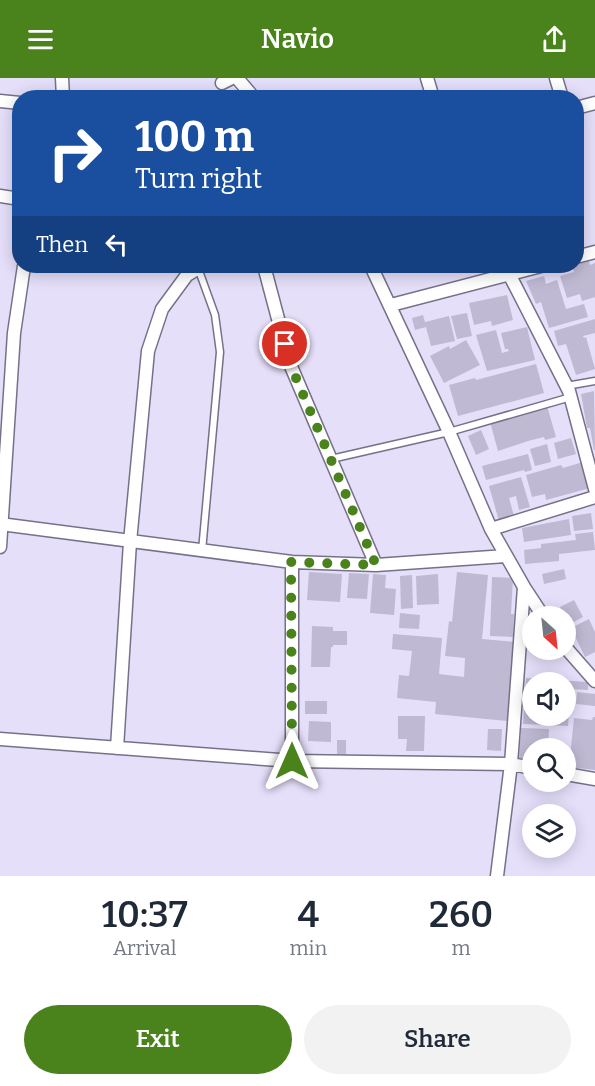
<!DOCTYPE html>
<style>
:root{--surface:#fff;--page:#f2f2f3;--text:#1f2937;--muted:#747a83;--accent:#4a821b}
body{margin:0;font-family:Bitter,serif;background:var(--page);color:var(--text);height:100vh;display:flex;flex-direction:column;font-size:22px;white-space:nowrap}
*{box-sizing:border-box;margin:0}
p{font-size:20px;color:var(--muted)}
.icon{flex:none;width:33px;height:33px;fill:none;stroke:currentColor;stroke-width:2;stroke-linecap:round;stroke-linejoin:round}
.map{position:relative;height:798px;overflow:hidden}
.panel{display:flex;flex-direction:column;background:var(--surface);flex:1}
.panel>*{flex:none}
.banner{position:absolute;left:12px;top:12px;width:572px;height:183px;border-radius:24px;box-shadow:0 3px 15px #0003;background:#1a4fa0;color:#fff;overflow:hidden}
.needle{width:39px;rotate:153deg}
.fabs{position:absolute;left:522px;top:528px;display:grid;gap:12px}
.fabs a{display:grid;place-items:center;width:54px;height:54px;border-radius:50%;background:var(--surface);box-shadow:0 3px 15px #0003;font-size:30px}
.pin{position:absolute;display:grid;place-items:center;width:51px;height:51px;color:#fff;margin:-26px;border:3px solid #fff;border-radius:50%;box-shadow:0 2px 6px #0007}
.me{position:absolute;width:66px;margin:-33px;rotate:0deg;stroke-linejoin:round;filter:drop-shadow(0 0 4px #0008)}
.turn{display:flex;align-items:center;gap:21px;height:126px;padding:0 24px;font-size:27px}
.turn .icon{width:78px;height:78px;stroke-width:2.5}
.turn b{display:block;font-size:42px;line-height:51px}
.then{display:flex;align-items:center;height:57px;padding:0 24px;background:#0003;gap:12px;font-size:22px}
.eta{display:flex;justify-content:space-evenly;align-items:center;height:102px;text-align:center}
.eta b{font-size:36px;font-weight:600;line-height:42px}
.button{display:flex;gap:12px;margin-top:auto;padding:12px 24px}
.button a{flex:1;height:69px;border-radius:36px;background:var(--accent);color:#fff;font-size:24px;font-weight:600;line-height:69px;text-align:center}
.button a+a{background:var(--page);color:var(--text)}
header{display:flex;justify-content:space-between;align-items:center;height:78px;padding:0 24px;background:var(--accent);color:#fff;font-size:27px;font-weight:600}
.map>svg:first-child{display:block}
</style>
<header><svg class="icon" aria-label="menu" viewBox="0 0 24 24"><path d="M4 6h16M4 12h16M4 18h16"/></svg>Navio<svg class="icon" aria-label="share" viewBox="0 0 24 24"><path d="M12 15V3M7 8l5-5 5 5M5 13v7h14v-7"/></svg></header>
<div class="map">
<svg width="595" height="798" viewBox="0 0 595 798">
<rect width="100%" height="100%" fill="#e5dffa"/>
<!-- building -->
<path fill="#bfb9d3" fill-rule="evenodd" d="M 589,183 L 590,187 L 595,185 L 595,219 L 582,223 L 580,216 L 567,220 L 560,198 L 574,194 L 572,188 Z
M 544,198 L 546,206 L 557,202 L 566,231 L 584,226 L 588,239 L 549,250 L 541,224 L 536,226 L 526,203 Z
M 507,217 L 513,242 L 492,248 L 491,243 L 474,247 L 469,225 Z
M 467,235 L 472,258 L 457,261 L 451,238 Z
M 423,237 L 425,244 L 449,238 L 455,263 L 431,268 L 426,249 L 415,252 L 412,240 Z
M 595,241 L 595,255 L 583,258 L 584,260 L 586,259 L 595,291 L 576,297 L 566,266 L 558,268 L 554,253 Z
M 527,249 L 535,282 L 487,293 L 476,257 L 496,252 L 502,275 L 509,273 L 508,271 L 505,271 L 501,255 Z
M 466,262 L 480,287 L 444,305 L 430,278 L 449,268 L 450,271 Z
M 536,286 L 544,315 L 458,338 L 449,307 L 475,300 L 476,302 Z
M 594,313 L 595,372 L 594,372 L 590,350 L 587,350 L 581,316 Z
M 547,328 L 556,359 L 545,362 L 544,359 L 528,363 L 498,373 L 490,344 Z
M 481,352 L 489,371 L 476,377 L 468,358 Z
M 571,360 L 576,376 L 558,381 L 554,365 Z
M 547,366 L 551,384 L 535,388 L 530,371 Z
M 528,376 L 532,392 L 525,394 L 524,392 L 486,402 L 482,388 Z
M 583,384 L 590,410 L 546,422 L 545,416 L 532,419 L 526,397 L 561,387 L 563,390 Z
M 521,399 L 530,429 L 519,432 L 516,418 L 509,420 L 514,438 L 499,443 L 489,408 Z
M 591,435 L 593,451 L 574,453 L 572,438 Z
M 569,441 L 571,457 L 524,464 L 522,450 Z
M 593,454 L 595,472 L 559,476 L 559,483 L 525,486 L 524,472 L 541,470 L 541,466 L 576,462 L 575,456 Z
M 564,491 L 566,501 L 544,506 L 542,496 Z
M 309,494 L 342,496 L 340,524 L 307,522 Z
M 457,494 L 488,497 L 482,561 L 515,564 L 507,643 L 435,636 L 436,624 L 397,620 L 399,597 L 409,598 L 412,573 L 392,571 L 393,556 L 442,560 L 439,596 L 464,599 L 465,580 L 445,578 L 449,543 L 452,544 Z
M 349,495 L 369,496 L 367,521 L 347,520 Z
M 373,496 L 386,497 L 385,510 L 396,511 L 394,537 L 370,535 Z
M 438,496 L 439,526 L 417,527 L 416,498 Z
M 412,497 L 413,530 L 401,531 L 400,498 Z
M 492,499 L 513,500 L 511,536 L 514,536 L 513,559 L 490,558 Z
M 574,522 L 583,539 L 568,547 L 560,529 Z
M 400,535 L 420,537 L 419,551 L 399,550 Z
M 589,541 L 595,554 L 595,574 L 585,579 L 571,550 Z
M 532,544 L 532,562 L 528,562 L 527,545 Z
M 312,548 L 333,549 L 333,553 L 347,553 L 347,567 L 333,567 L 333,569 L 331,569 L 330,589 L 311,589 Z
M 526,600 L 588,604 L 588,612 L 571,611 L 568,648 L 523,646 ZM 532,604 L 566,604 L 566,638 L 532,638 Z
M 577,614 L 595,616 L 595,628 L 576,626 Z
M 305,623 L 327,623 L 327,636 L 305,636 Z
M 398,638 L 425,638 L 424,673 L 406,673 L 407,661 L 398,661 Z
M 593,639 L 595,639 L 595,692 L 569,689 L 574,640 L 592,642 Z
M 309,643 L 331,644 L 331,664 L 308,663 Z
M 521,650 L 549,651 L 548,670 L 532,670 L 532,683 L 519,683 Z
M 488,651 L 502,651 L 501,673 L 487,672 Z
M 337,662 L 346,662 L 346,676 L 337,676 Z"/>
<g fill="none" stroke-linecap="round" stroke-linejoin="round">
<!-- lane casing -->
<g stroke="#767189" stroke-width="9">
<path id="lane" d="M 198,190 L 215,237 L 220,274 L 202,473
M 566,308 L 595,303
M 331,381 L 449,354 L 571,319"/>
</g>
<!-- street casing -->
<g stroke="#767189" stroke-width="15">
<path id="street" d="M 62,0 L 63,20
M 237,0 L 254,20
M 427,0 L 433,20
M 556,0 L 562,20
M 222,5 L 232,0
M 0,23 L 20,25
M 576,30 L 595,25
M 0,118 L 20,121
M 576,179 L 595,174
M 264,188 L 290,286 L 376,487
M 371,188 L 449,354 L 491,451 L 524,509 L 543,538
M 505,188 L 569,313 L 595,411
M 391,227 L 541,188
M 0,446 L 292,484 L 376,487 L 506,478
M 491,451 L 595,419
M 0,469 L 14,255 L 24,188
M 292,484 L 292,683
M 566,570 L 595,603
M 0,661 L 292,683 L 511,686 L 532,690
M 117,670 L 130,464 L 148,273 L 162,231 L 187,197 L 202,188
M 566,696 L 595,701
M 497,798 L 511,686 L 524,509"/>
</g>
<!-- lane -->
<use href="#lane" stroke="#fff" stroke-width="6"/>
<!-- street -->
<use href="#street" stroke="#fff" stroke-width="12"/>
</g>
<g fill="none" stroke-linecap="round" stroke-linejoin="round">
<!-- route -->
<path stroke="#4a821b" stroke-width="10" stroke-dasharray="0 18" d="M 285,266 L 290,286 L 376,487 L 291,484 L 292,683"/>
</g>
</svg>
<div class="fabs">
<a><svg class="needle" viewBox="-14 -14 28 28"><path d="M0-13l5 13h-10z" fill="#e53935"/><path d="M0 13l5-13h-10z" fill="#747a83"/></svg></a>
<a><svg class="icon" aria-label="sound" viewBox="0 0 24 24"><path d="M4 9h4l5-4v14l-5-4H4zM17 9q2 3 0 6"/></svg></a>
<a><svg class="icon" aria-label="search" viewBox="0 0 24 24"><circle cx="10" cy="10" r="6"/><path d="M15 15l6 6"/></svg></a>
<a><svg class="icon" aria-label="layers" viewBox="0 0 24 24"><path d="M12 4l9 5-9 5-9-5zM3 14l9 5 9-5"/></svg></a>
</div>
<div class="pin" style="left:285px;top:266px;background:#d93025"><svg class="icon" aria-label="arrive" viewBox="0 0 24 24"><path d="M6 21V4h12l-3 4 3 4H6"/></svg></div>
<svg class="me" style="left:292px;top:683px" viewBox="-20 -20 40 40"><path d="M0-17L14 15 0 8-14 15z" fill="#4a821b" stroke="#fff" stroke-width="4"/></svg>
<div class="banner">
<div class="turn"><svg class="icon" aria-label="right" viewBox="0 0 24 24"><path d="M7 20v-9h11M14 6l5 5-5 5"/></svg><div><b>100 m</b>Turn right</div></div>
<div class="then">Then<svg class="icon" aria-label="left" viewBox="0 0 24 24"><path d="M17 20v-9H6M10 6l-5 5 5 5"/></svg></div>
</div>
</div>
<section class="panel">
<div class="eta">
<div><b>10:37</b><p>Arrival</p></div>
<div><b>4</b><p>min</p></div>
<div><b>260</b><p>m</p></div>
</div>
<div class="button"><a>Exit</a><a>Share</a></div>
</section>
